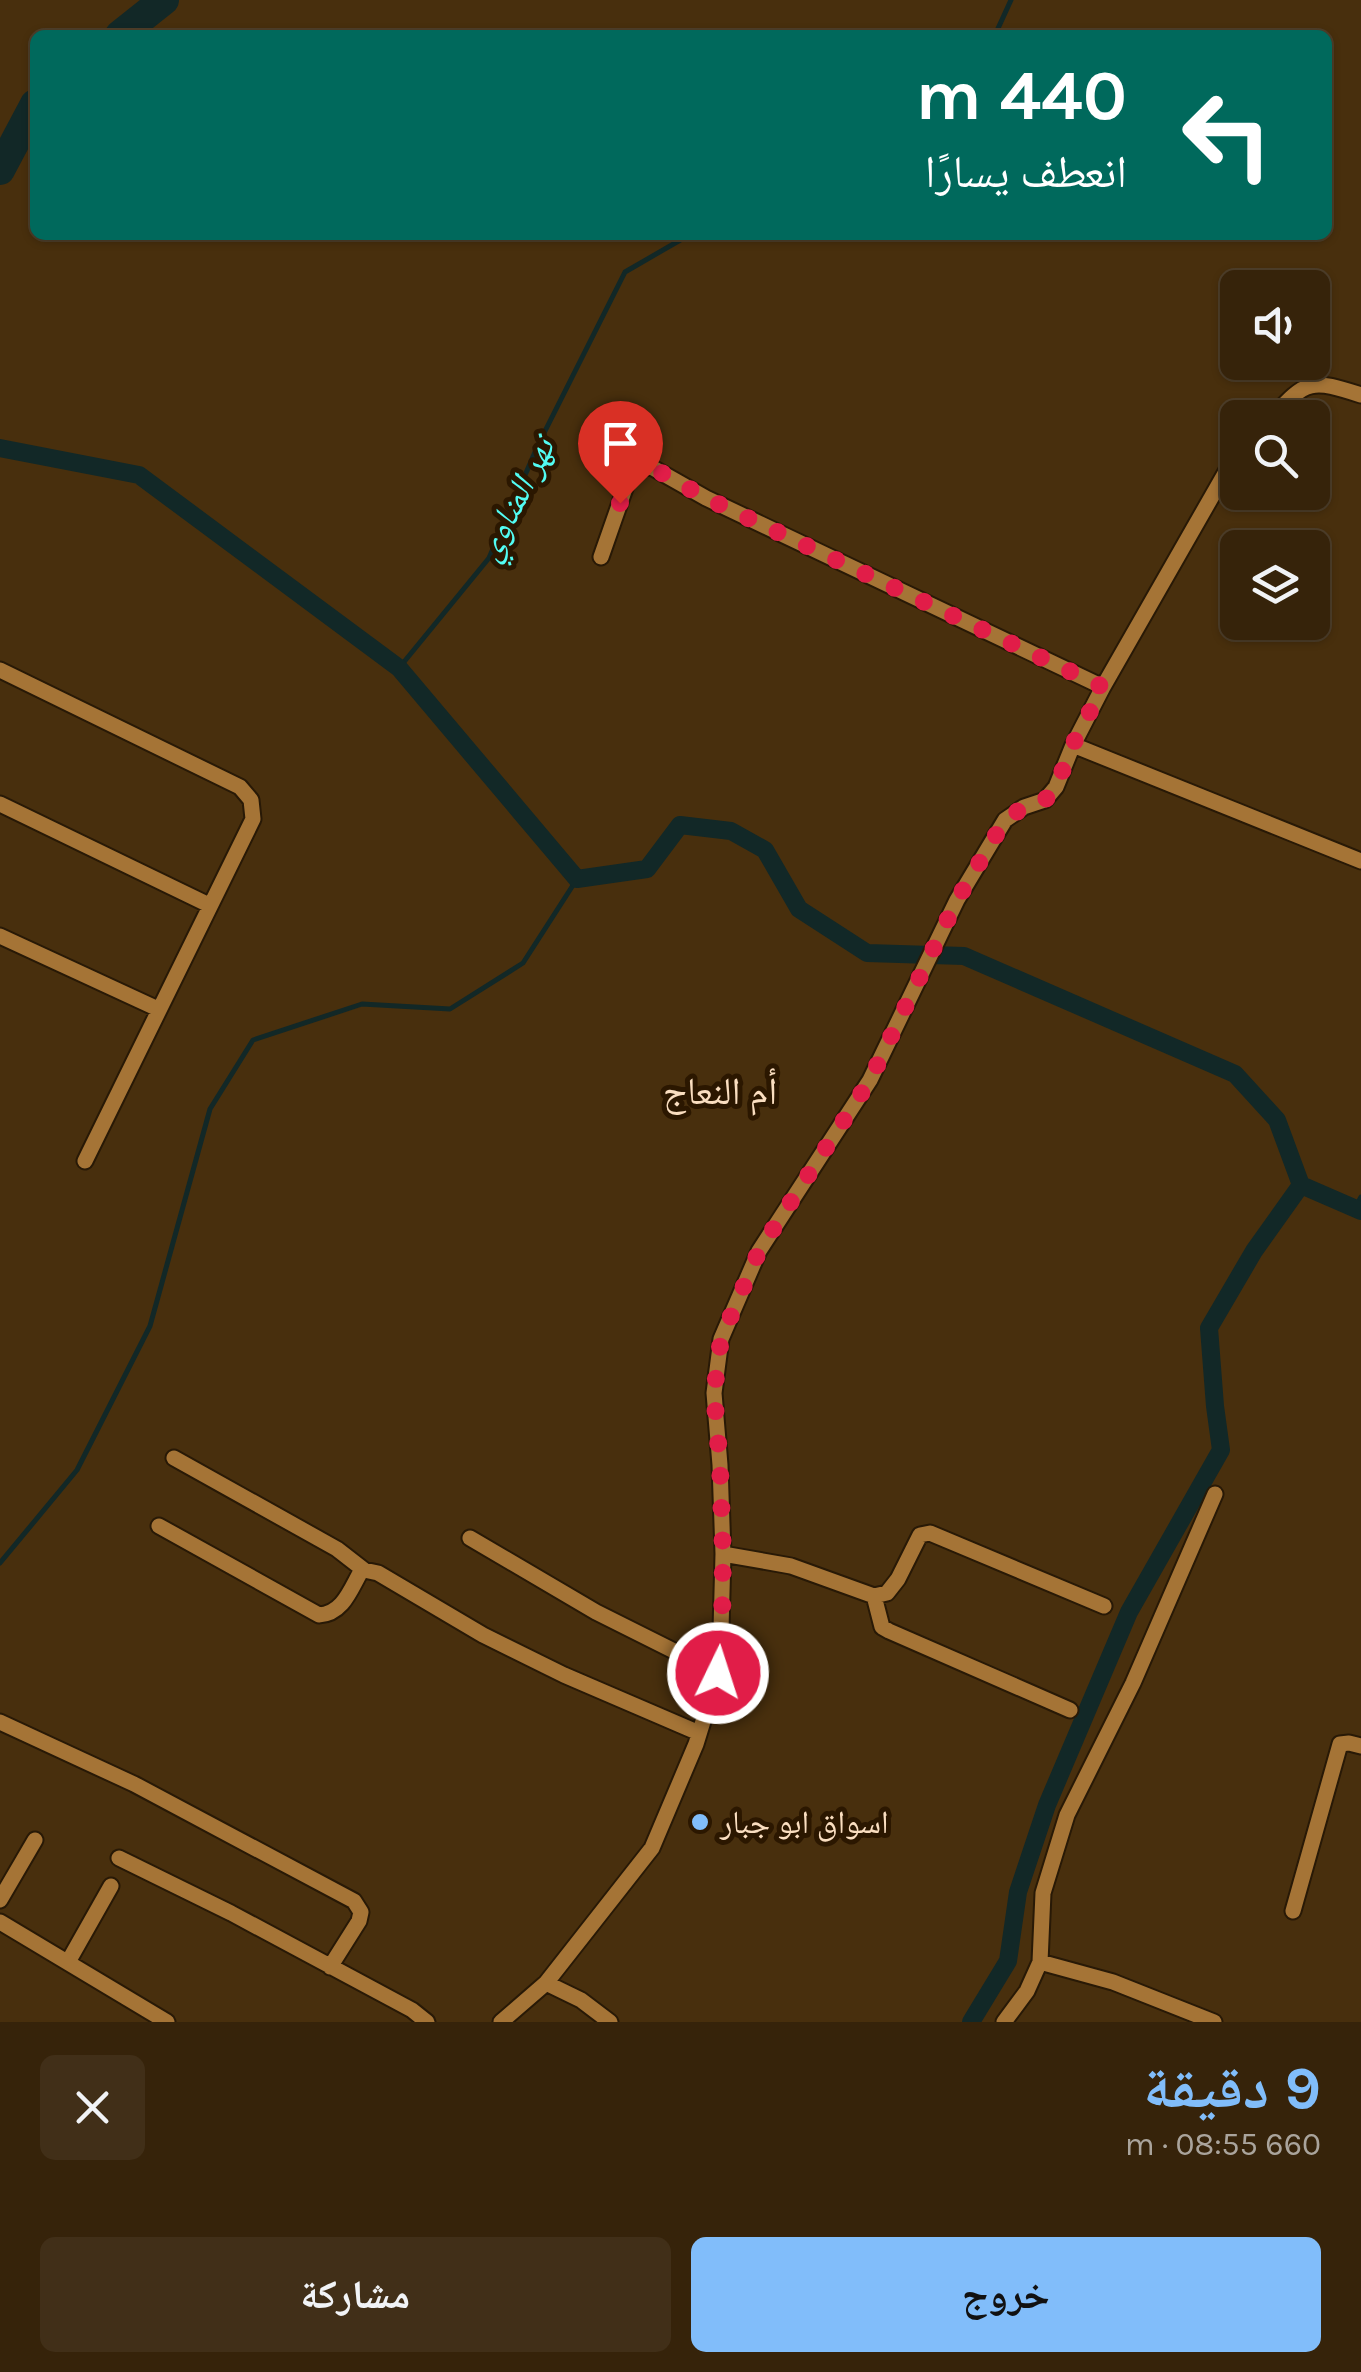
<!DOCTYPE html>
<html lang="ar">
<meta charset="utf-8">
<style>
:root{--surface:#36230a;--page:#412f18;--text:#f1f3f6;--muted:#aaa49c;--line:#50402b;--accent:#81bdfa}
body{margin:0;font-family:Karla,"Noto Naskh Arabic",sans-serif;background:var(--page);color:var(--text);direction:rtl;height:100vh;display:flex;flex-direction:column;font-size:38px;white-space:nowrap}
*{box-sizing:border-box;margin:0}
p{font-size:32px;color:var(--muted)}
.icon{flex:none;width:55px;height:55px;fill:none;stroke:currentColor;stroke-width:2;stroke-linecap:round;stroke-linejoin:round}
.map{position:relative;height:2022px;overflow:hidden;direction:ltr}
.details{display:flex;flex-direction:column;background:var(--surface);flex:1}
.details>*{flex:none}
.guide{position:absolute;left:30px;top:30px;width:1302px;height:210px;border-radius:15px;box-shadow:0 2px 8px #0004,0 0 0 2px var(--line);direction:rtl;background:#00695c;color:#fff;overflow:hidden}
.buttons{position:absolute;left:1220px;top:270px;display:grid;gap:20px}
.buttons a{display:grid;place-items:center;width:110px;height:110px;border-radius:15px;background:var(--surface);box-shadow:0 2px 8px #0004,0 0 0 2px var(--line);font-size:50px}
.pin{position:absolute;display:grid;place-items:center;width:85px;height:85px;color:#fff;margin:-102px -42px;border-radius:50% 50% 50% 0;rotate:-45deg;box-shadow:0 0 10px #0007}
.pin .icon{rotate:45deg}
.me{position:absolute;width:110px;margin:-55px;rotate:4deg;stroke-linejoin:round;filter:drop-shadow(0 0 8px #0008)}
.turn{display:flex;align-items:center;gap:35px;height:210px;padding:0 40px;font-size:45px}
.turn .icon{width:130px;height:130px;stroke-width:2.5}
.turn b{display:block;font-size:70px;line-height:85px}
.round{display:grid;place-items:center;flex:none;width:105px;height:105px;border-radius:15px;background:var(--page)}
.summary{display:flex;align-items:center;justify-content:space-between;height:170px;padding:0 40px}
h1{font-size:60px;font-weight:700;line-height:75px;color:var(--accent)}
.cta{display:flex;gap:20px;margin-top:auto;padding:20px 40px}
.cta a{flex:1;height:115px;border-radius:15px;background:var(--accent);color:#111;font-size:40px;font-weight:700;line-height:115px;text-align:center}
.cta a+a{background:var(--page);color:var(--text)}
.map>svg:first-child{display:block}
</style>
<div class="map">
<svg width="1361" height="2022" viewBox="0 0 1361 2022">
<rect width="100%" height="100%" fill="#482f0d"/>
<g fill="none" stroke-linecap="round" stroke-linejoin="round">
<!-- stream -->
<path stroke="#122827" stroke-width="5" d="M 995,35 L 1011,0
M 399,668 L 489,558 L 539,443 L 625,272 L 689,235
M 1355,1208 L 1361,1197
M 0,1563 L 77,1470 L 150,1326 L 210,1109 L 253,1040 L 362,1004 L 450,1009 L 523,963 L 577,879"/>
<!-- canal -->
<path stroke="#122827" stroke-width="18" d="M 0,448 L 139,475 L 399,668 L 577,879 L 647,869 L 680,825 L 731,831 L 765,850 L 799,909 L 867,953 L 964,956 L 1235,1074 L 1277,1120 L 1301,1185 L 1361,1211
M 971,2022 L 1008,1961 L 1018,1892 L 1047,1805 L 1129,1612 L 1221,1450 L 1215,1406 L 1209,1328 L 1254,1251 L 1301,1185"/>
<!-- river -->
<path stroke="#122827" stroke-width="30" d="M 120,35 L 164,0
M 0,170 L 35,104"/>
<!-- street casing -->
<g stroke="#281906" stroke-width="19">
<path id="street" d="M 1272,418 C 1306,379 1312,379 1361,395
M 601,557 L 629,477 C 637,468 642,465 653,468 L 706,498 L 1103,687
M 0,670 L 240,787 L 251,800 L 253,819 L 85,1161
M 1073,745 L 1361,861
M 0,804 L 209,905
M 0,936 L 158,1009
M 174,1458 L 337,1549 L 364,1570
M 159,1526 L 319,1615 C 342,1614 350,1591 360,1573 L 364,1570 L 378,1573 L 483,1635 L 564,1675 L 699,1733
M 470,1538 L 596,1612 L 718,1673
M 723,1554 L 791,1566 L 874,1596 L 887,1593 L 898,1579 L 920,1535 L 930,1533 L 1104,1606
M 874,1596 L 882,1627 L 889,1631 L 1070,1710
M 0,1722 L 134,1784 L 354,1901 L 361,1912 L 359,1921 L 330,1967
M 119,1858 L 231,1913 L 412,2010 L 427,2022
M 0,1900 L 35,1840
M 1293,1911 L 1340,1744 L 1349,1743 L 1361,1746
M 0,1922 L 167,2022
M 68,1962 L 111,1886
M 1040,1962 L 1113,1982 L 1214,2022
M 546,1983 L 581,2000 L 610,2022
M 501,2022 L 546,1983 L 652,1848 L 696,1744 L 718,1673 L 721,1630 L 723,1554 L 720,1465 L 714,1393 L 721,1339 L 759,1251 L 870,1080 L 957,900 L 1005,820 L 1024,807 L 1045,800 L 1056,787 L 1073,745 L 1103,687 L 1231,463 L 1238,455
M 1004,2022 L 1027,1991 L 1040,1962 L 1043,1893 L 1067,1815 L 1133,1683 L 1215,1494"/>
</g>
<!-- street -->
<use href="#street" stroke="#a57436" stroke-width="15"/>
</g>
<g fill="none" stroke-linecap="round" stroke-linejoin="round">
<!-- route -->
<path stroke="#e11d48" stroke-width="18" stroke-dasharray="0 32.4" d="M 620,503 C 626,486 630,463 653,468 L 706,498 L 1103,687 L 1073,744 L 1056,787 L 1045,800 L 1024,807 L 1005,820 L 957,900 L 870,1080 L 759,1251 L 721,1339 L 714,1393 L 720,1465 L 723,1554 L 722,1630 L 718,1673"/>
</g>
<!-- markers -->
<circle fill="#81bdfa" stroke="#2b1700" stroke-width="4" cx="700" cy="1822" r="10"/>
<g text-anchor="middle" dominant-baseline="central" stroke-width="10" stroke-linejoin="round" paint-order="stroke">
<!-- poi labels -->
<g font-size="32" fill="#fadec0" stroke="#2b1700" text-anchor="start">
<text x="720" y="1822">اسواق ابو جبار</text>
</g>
<!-- water labels -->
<g font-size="35" font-style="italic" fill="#52fcf3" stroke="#2b1700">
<text transform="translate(515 499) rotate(-63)">نهر المناوي</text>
</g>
<!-- quarter labels -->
<g font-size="38" fill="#fadec0" stroke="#2b1700">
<text x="720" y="1091">أم النعاج</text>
</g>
</g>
</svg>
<div class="buttons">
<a><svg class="icon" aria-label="sound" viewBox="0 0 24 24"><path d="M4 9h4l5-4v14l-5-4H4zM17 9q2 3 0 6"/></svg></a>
<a><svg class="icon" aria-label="search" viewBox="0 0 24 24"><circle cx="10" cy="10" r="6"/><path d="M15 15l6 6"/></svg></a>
<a><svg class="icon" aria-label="layers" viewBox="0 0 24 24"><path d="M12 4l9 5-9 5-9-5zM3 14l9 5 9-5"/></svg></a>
</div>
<div class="pin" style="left:620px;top:503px;background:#d93025"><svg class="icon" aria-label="arrive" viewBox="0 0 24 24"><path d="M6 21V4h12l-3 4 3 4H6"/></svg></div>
<svg class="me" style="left:718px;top:1673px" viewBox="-20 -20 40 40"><circle r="17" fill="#e11d48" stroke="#fff" stroke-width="3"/><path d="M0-11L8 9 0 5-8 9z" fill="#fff"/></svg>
<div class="guide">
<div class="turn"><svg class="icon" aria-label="left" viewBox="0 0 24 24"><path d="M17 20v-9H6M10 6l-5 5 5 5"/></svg><div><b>440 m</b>انعطف يسارًا</div></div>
</div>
</div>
<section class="details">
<div class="summary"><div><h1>9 دقيقة</h1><p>660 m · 08:55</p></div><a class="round"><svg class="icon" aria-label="close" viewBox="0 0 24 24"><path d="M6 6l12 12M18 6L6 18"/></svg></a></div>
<div class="cta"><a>خروج</a><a>مشاركة</a></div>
</section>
